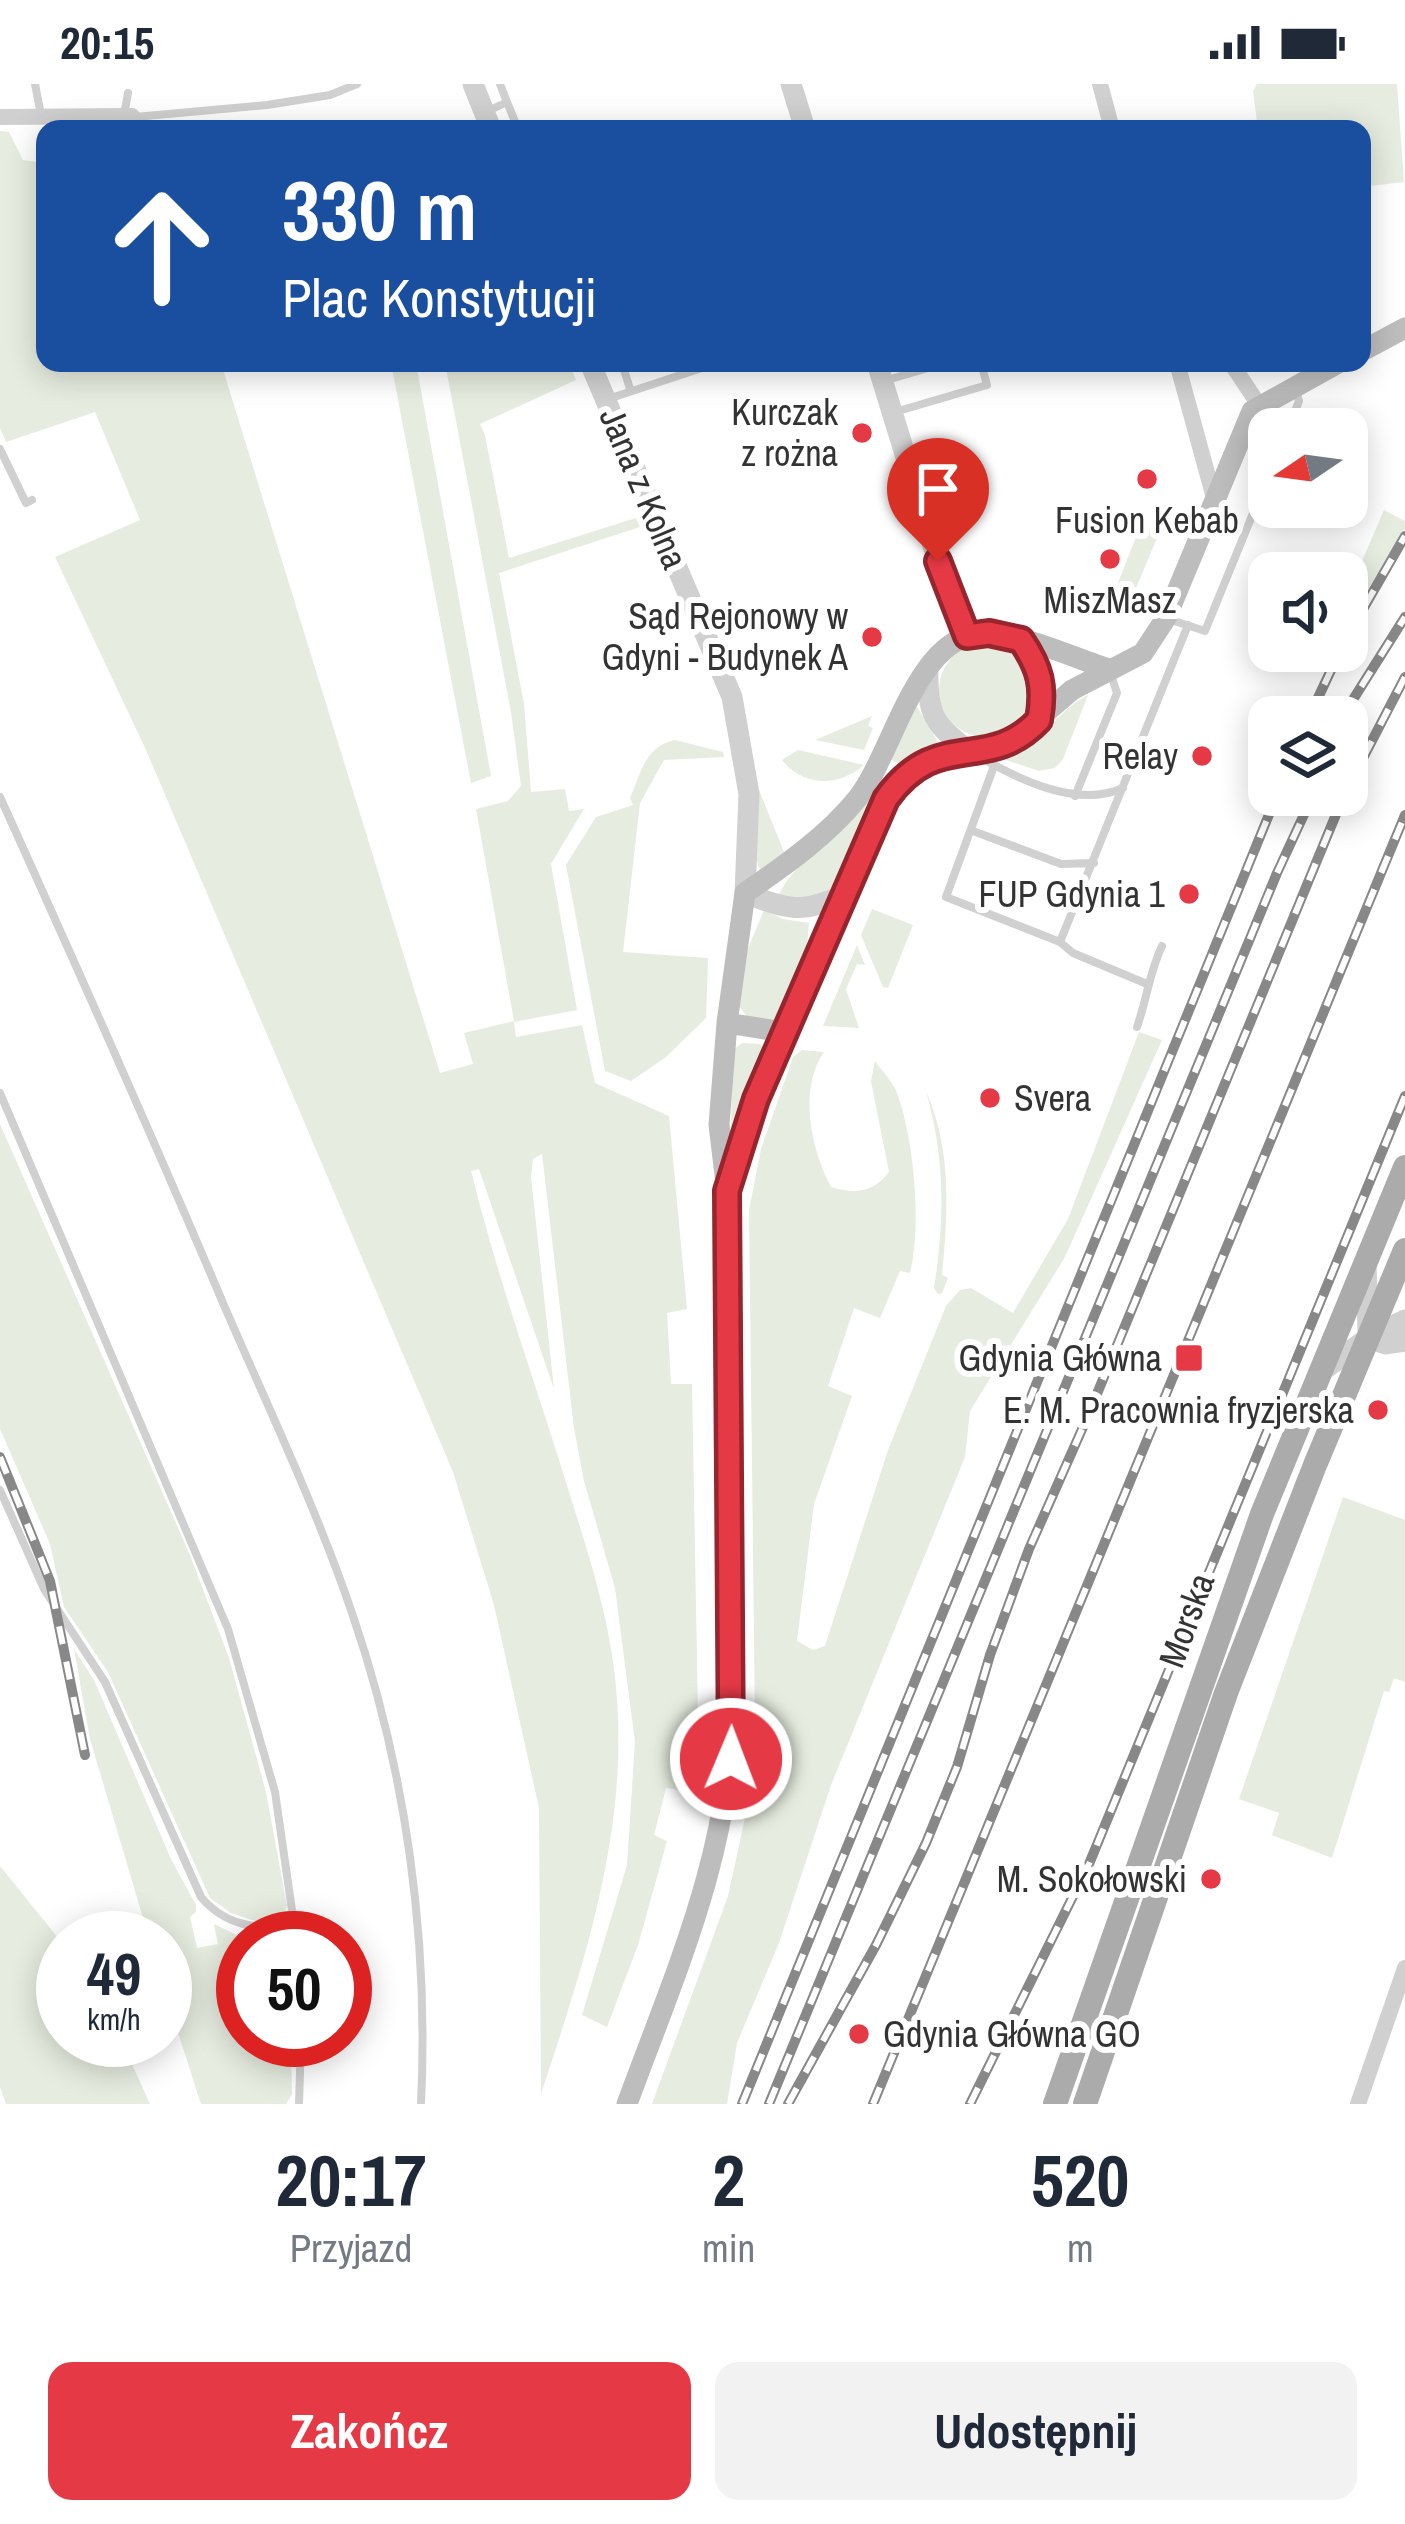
<!DOCTYPE html>
<html lang="pl">
<meta charset="utf-8">
<style>
:root{--surface:#fff;--page:#f2f2f3;--text:#1f2937;--muted:#747a83;--accent:#e63946}
body{margin:0;font-family:"Archivo Narrow",sans-serif;background:var(--page);color:var(--text);height:100vh;display:flex;flex-direction:column;font-size:45px;white-space:nowrap}
*{box-sizing:border-box;margin:0}
p{font-size:39px;color:var(--muted)}
.icon{flex:none;width:66px;height:66px;fill:none;stroke:currentColor;stroke-width:2;stroke-linecap:round;stroke-linejoin:round}
.map{position:relative;height:2020px;overflow:hidden}
.side{display:flex;flex-direction:column;background:var(--surface);flex:1}
.side>*{flex:none}
.top-card{position:absolute;left:36px;top:36px;width:1335px;height:252px;border-radius:24px;box-shadow:0 6px 30px #0003;background:#1a4fa0;color:#fff;overflow:hidden}
.needle{width:78px;rotate:257deg}
.tools{position:absolute;left:1248px;top:324px;display:grid;gap:24px}
.tools a{display:grid;place-items:center;width:120px;height:120px;border-radius:24px;background:var(--surface);box-shadow:0 6px 30px #0003;font-size:60px}
.speed{position:absolute;left:36px;top:1827px;display:flex;gap:24px;font-size:60px;font-weight:700;text-align:center}
.speed>*{display:grid;place-content:center;width:156px;height:156px;border-radius:50%;background:var(--surface);box-shadow:0 6px 30px #0003;line-height:1}
.speed small{font-size:30px;font-weight:400}
.speed .limit{border:18px solid #d22;background:#fff;color:#111}
.pin{position:absolute;display:grid;place-items:center;width:102px;height:102px;color:#fff;margin:-123px -51px;border-radius:50% 50% 50% 0;rotate:-45deg;box-shadow:0 0 12px #0007}
.pin .icon{rotate:45deg}
.me{position:absolute;width:132px;margin:-66px;rotate:1deg;stroke-linejoin:round;filter:drop-shadow(0 0 9px #0008)}
.turn{display:flex;align-items:center;gap:42px;height:252px;padding:0 48px;font-size:54px}
.turn .icon{width:156px;height:156px;stroke-width:2.5}
.turn b{display:block;font-size:84px;line-height:102px}
.eta{display:flex;justify-content:space-evenly;align-items:center;height:204px;text-align:center}
.eta b{font-size:72px;font-weight:800;line-height:84px}
.action{display:flex;gap:24px;margin-top:auto;padding:24px 48px}
.action a{flex:1;height:138px;border-radius:24px;background:var(--accent);color:#fff;font-size:48px;font-weight:800;line-height:138px;text-align:center}
.action a+a{background:var(--page);color:var(--text)}
.status{display:flex;justify-content:space-between;align-items:center;height:84px;padding:0 60px;background:var(--surface);direction:ltr}
.status svg{height:33px;fill:currentColor}
.map>svg:first-child{display:block}
</style>
<div class="status"><b>20:15</b><svg viewBox="0 0 49 12"><path d="M0 12V9h3v3zM5 12V6h3v6zM10 12V3h3v9zM15 12V0h3v12zM26 1h20v11H26zM47 4h2v5h-2z"/></svg></div>
<div class="map">
<svg width="1405" height="2020" viewBox="0 0 1405 2020">
<rect width="100%" height="100%" fill="#fff"/>
<!-- green -->
<path fill="#e6ecdf" d="M 1257,0 L 1397,0 L 1404,98 L 1362,103 L 1362,45 L 1258,45 L 1253,7 Z
M 0,47 L 9,48 L 23,76 L 45,79 L 45,279 L 221,279 L 440,989 L 473,980 L 464,949 L 514,937 L 476,725 L 508,717 L 521,702 L 511,628 L 445,279 L 569,279 L 576,296 L 480,340 L 485,351 L 509,474 L 636,434 L 640,443 L 499,489 L 524,620 L 531,708 L 565,705 L 569,727 L 584,725 L 551,780 L 577,926 L 514,938 L 516,953 L 582,941 L 595,999 L 669,1032 L 687,1225 L 667,1229 L 671,1300 L 692,1300 L 698,1633 L 679,1706 L 666,1704 L 654,1751 L 667,1757 L 638,1861 L 607,1943 L 582,1931 L 627,1781 L 635,1658 L 615,1504 L 584,1397 L 574,1344 L 542,1070 L 533,1075 L 531,1093 L 554,1305 L 479,1085 L 471,1087 C 498,1196 537,1304 570,1411 C 591,1478 613,1546 617,1616 C 627,1752 583,1883 541,2010 L 539,1724 L 494,1521 L 453,1388 L 146,666 L 55,473 L 140,436 L 95,328 L 6,358 L 0,344 Z
M 391,279 L 416,279 L 491,692 L 471,699 Z
M 1384,426 L 1405,437 L 1405,445 L 1347,539 L 1347,512 Z
M 1140,443 L 1156,449 L 1157,454 L 1129,521 L 1112,514 Z
M939 606a47 47 0 1 1 94 0a47 47 0 1 1-94 0Z
M 1088,611 L 1063,675 L 1055,684 L 1039,687 L 1006,676 C 1041,661 1055,628 1088,611 Z
M 916,621 L 938,658 L 900,680 L 891,676 Z
M 872,632 L 868,642 L 873,644 L 864,666 L 815,656 Z
M 675,656 L 723,668 L 724,673 L 664,676 L 640,719 L 623,868 L 708,874 L 706,934 L 666,973 L 631,997 L 605,987 L 566,781 L 596,733 L 633,721 L 630,714 C 641,689 645,662 675,656 Z
M 798,666 L 864,681 C 839,703 803,703 782,676 Z
M 759,706 L 784,768 L 762,792 L 756,775 Z
M 874,709 L 876,712 L 835,803 L 806,815 L 779,811 C 791,780 849,741 874,709 Z
M 872,825 L 913,841 L 888,904 L 883,903 L 861,851 Z
M 764,826 L 783,835 L 809,839 L 806,870 L 779,938 L 748,934 L 739,922 L 747,867 Z
M 857,861 L 865,881 L 857,880 L 846,905 L 859,944 L 823,942 Z
M 1139,948 L 1162,956 L 1065,1173 L 970,1327 L 965,1373 L 831,1701 L 779,1859 L 737,1959 L 727,2020 L 652,2020 L 728,1812 L 750,1711 L 755,1637 L 749,1126 L 761,1065 L 793,973 L 802,966 L 824,968 C 798,1005 811,1065 831,1103 C 855,1110 873,1109 889,1088 L 871,997 L 875,977 C 882,987 892,997 897,1009 C 914,1055 922,1142 910,1189 L 900,1187 L 880,1234 L 854,1224 L 828,1302 L 852,1312 L 814,1420 L 797,1557 L 813,1566 L 825,1562 L 888,1366 L 946,1222 L 960,1206 L 971,1204 L 1013,1229 L 1068,1135 Z
M 742,959 L 760,960 L 767,966 L 730,1079 L 733,966 Z
M 926,1007 C 952,1066 948,1128 942,1191 L 948,1194 L 942,1209 L 938,1210 L 934,1204 C 945,1135 945,1074 926,1007 Z
M 0,1040 L 190,1471 L 229,1574 L 266,1708 L 287,1822 L 281,1835 L 264,1840 L 231,1829 L 210,1814 L 108,1588 L 64,1523 L 50,1460 L 0,1345 Z
M 1343,1413 L 1405,1436 L 1405,1598 L 1394,1594 L 1389,1608 L 1384,1607 L 1332,1774 L 1272,1751 L 1279,1729 L 1239,1715 Z
M 74,1565 L 94,1596 L 171,1775 L 196,1821 L 196,1828 L 190,1833 L 197,1864 L 218,1860 L 214,1840 L 243,1854 L 243,1956 L 291,1956 L 292,2010 L 286,2020 L 201,2020 L 165,1908 L 165,1854 L 149,1854 L 90,1655 Z
M 0,1782 L 63,1860 L 63,1956 L 121,1956 L 150,2020 L 6,2020 L 0,2003 Z"/>
<g fill="none" stroke-linecap="round" stroke-linejoin="round">
<!-- service -->
<path stroke="#d0d0d0" stroke-width="8" d="M 35,0 L 41,31
M 507,18 L 518,45
M 488,27 L 507,18 L 500,0
M 124,31 L 128,9
M 135,33 L 267,21 L 330,11 L 357,0
M 622,279 L 630,305
M 884,297 L 945,279
M 611,314 L 717,279
M 895,328 L 987,301 L 981,279
M 1288,345 L 1299,317 L 1296,307
M 0,365 L 26,419 L 32,416
M 1168,535 L 1205,547 L 1269,390
M 976,671 C 1018,695 1077,725 1123,704
M 994,682 L 946,813 L 1060,858 L 1073,869 L 1147,900
M 1075,712 L 1117,609 L 1111,591
M 0,713 C 76,881 151,1049 223,1219 C 267,1321 316,1423 352,1529 C 406,1686 429,1854 421,2020
M 973,747 L 1061,780 L 1094,779
M 1060,858 L 1188,541
M 1137,943 C 1147,915 1149,889 1162,862
M 0,1009 L 228,1545 L 275,1708 L 296,1854
M 0,1406 L 44,1505 L 105,1598 L 201,1813 C 226,1843 258,1845 295,1843
M 299,2020 L 301,1956"/>
<!-- minor -->
<path stroke="#d0d0d0" stroke-width="16" d="M 1100,0 L 1112,45
M 0,33 L 132,32
M 1177,279 L 1214,414
M 1231,279 L 1259,321
M 1358,2020 L 1405,1884"/>
<!-- tertiary -->
<path stroke="#d0d0d0" stroke-width="21" d="M 473,0 L 491,45
M 791,0 L 805,45
M 590,279 L 732,613 L 749,710 L 745,809 C 787,825 802,831 845,810
M 877,279 L 947,507 L 967,552
M 1021,556 L 1041,591 L 1039,636
M 928,587 C 927,631 935,641 969,667
M 1366,1178 L 1368,1249
M 1368,1254 L 1386,1260 L 1405,1257
M 1319,1289 L 1368,1254 L 1405,1236"/>
<!-- secondary -->
<path stroke="#bdbdbd" stroke-width="21" d="M 1362,267 L 1405,244
M 727,939 L 784,948
M 730,1095 L 756,1015 L 894,704 L 905,690 L 930,674 L 1009,660 L 1072,606 L 1143,569 L 1166,534 L 1252,327 L 1338,279
M 627,2020 C 677,1884 731,1767 733,1618 L 727,1107 L 719,1041 L 727,939 L 745,809 C 784,782 827,752 857,715 C 892,672 914,558 977,550 C 1013,545 1073,574 1109,585"/>
<!-- primary -->
<path stroke="#ababab" stroke-width="24" d="M 1055,2020 L 1262,1430 L 1405,1083
M 1085,2020 L 1226,1609 L 1315,1381 L 1405,1166"/>
<!-- rail casing -->
<g stroke="#888" stroke-width="10">
<path id="rail" d="M 1347,553 L 1405,452
M 1309,633 L 1340,567
M 1342,633 L 1405,533
M 1347,705 L 1405,593
M 0,1373 L 50,1497 L 85,1671
M 742,2020 L 1277,711
M 769,2020 L 1277,789 L 1313,711
M 788,2020 L 876,1861 L 926,1759 L 957,1683 L 990,1571 L 1029,1465 L 1087,1334 L 1344,711
M 873,2020 L 1405,731
M 970,2020 L 1089,1780 L 1405,1012"/>
</g>
<!-- rail -->
<use href="#rail" stroke="#fff" stroke-width="6" stroke-dasharray="18" stroke-linecap="butt"/>
</g>
<g fill="none" stroke-linecap="round" stroke-linejoin="round">
<!-- route casing -->
<g stroke="#96252e" stroke-width="30">
<path id="route" d="M 731,1675 L 727,1107 L 756,1015 L 886,715 C 938,642 987,691 1039,636 C 1045,602 1040,584 1021,556 L 989,549 L 967,552 L 938,477"/>
</g>
<!-- route -->
<use href="#route" stroke="#e63946" stroke-width="21"/>
</g>
<!-- markers -->
<g fill="#e63946" stroke="#fff" stroke-width="4.5">
<circle cx="862" cy="349" r="12"/>
<circle cx="1147" cy="395" r="12"/>
<circle cx="1110" cy="475" r="12"/>
<circle cx="872" cy="553" r="12"/>
<circle cx="1202" cy="672" r="12"/>
<circle cx="1189" cy="810" r="12"/>
<circle cx="990" cy="1014" r="12"/>
<rect x="1174" y="1259" width="30" height="30" rx="6"/>
<circle cx="1378" cy="1326" r="12"/>
<circle cx="1211" cy="1795" r="12"/>
<circle cx="859" cy="1950" r="12"/>
</g>
<g text-anchor="middle" dominant-baseline="central" stroke-width="12" stroke-linejoin="round" paint-order="stroke">
<!-- poi labels -->
<g font-size="36" fill="#333" stroke="#fff" text-anchor="end">
<text x="838" y="328">Kurczak<tspan x="838" dy="41">z rożna</tspan></text>
<text x="1147" y="436" text-anchor="middle">Fusion Kebab</text>
<text x="1110" y="516" text-anchor="middle">MiszMasz</text>
<text x="848" y="532">Sąd Rejonowy w<tspan x="848" dy="41">Gdyni - Budynek A</tspan></text>
<text x="1178" y="672">Relay</text>
<text x="1165" y="810">FUP Gdynia 1</text>
<text x="1014" y="1014" text-anchor="start">Svera</text>
<text x="1162" y="1274">Gdynia Główna</text>
<text x="1354" y="1326">E. M. Pracownia fryzjerska</text>
<text x="1187" y="1795">M. Sokołowski</text>
<text x="883" y="1950" text-anchor="start">Gdynia Główna GO</text>
</g>
<!-- street labels -->
<g font-size="36" fill="#333" stroke="#fff">
<text transform="translate(644 404) rotate(67)">Jana z Kolna</text>
<text transform="translate(1186 1536) rotate(-70)">Morska</text>
</g>
</g>
</svg>
<div class="tools">
<a><svg class="needle" viewBox="-14 -14 28 28"><path d="M0-13l5 13h-10z" fill="#e53935"/><path d="M0 13l5-13h-10z" fill="#747a83"/></svg></a>
<a><svg class="icon" aria-label="sound" viewBox="0 0 24 24"><path d="M4 9h4l5-4v14l-5-4H4zM17 9q2 3 0 6"/></svg></a>
<a><svg class="icon" aria-label="layers" viewBox="0 0 24 24"><path d="M12 4l9 5-9 5-9-5zM3 14l9 5 9-5"/></svg></a>
</div>
<div class="speed"><div>49<small>km/h</small></div><div class="limit">50</div></div>
<div class="pin" style="left:938px;top:477px;background:#d93025"><svg class="icon" aria-label="arrive" viewBox="0 0 24 24"><path d="M6 21V4h12l-3 4 3 4H6"/></svg></div>
<svg class="me" style="left:731px;top:1675px" viewBox="-20 -20 40 40"><circle r="17" fill="#e63946" stroke="#fff" stroke-width="3"/><path d="M0-11L8 9 0 5-8 9z" fill="#fff"/></svg>
<div class="top-card">
<div class="turn"><svg class="icon" aria-label="ahead" viewBox="0 0 24 24"><path d="M12 20V5M6 11l6-6 6 6"/></svg><div><b>330 m</b>Plac Konstytucji</div></div>
</div>
</div>
<section class="side">
<div class="eta">
<div><b>20:17</b><p>Przyjazd</p></div>
<div><b>2</b><p>min</p></div>
<div><b>520</b><p>m</p></div>
</div>
<div class="action"><a>Zakończ</a><a>Udostępnij</a></div>
</section>
